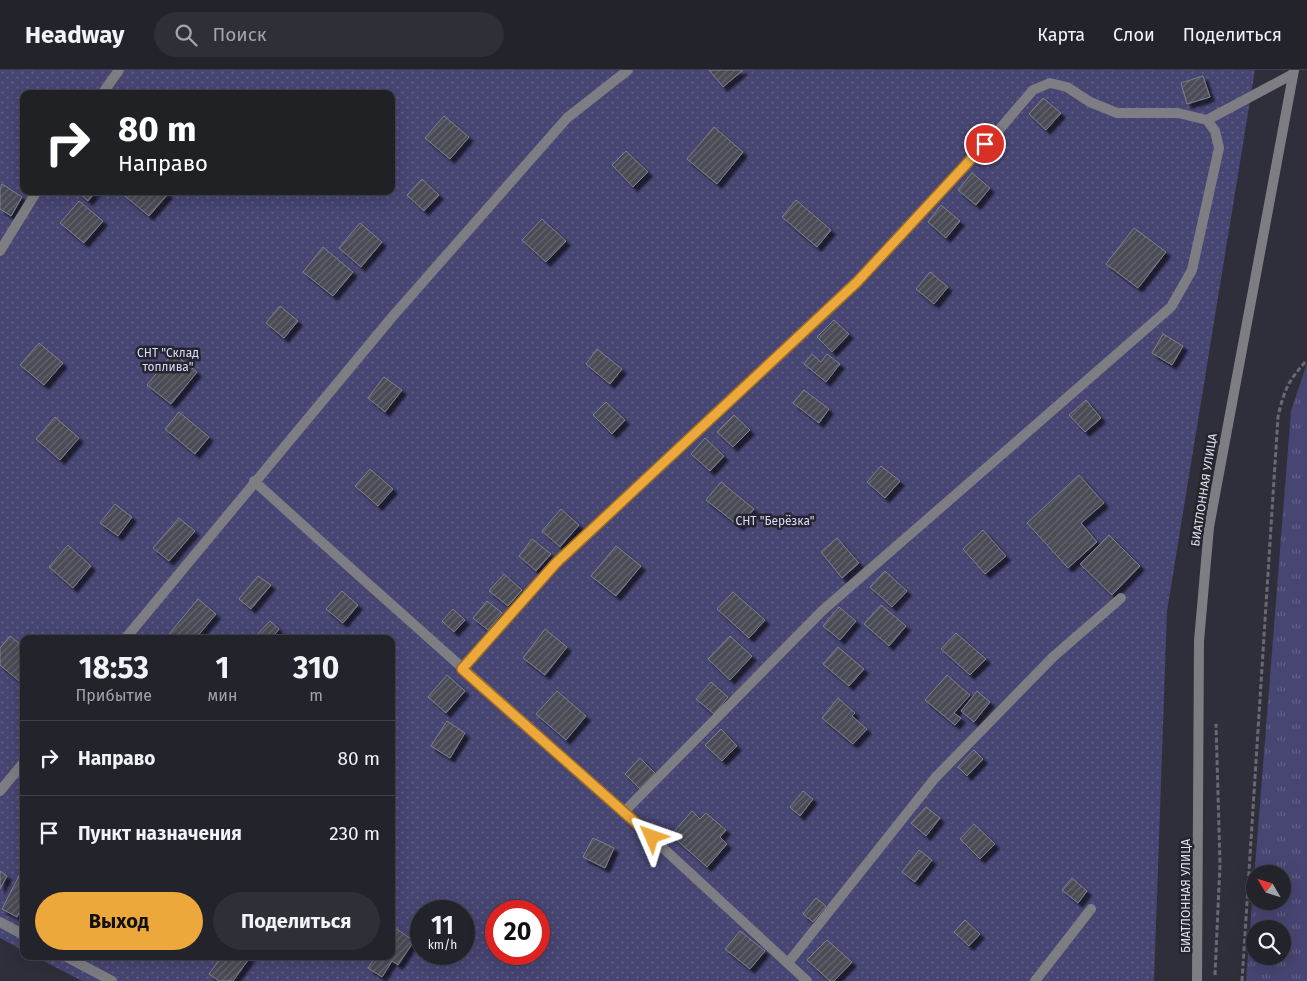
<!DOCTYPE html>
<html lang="ru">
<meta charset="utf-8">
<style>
:root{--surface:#23232c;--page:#2f2f38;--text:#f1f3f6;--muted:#a3a4a9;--line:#404048;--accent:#eda83b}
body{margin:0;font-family:"Fira Sans",sans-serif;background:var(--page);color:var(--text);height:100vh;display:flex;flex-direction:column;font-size:19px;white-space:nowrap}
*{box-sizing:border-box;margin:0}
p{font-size:16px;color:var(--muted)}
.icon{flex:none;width:28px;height:28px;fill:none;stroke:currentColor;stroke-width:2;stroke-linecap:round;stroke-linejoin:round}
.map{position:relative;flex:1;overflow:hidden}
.sheet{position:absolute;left:20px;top:565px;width:375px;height:325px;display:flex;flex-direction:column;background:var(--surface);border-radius:10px;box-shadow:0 5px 20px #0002,0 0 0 1px var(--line)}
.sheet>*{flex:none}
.top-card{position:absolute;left:20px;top:20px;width:375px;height:105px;border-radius:10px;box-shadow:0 5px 20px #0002,0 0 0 1px var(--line);background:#202124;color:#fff;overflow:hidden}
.needle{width:32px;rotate:308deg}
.fabs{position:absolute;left:1246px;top:795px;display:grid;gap:10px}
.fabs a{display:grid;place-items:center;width:45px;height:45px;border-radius:50%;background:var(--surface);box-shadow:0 5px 20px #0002,0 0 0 1px var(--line);font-size:25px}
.speed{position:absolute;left:410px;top:830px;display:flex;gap:10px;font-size:25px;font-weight:700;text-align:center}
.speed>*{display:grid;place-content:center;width:65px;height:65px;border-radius:50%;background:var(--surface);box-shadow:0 5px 20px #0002,0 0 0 1px var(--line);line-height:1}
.speed small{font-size:12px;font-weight:400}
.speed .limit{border:8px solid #d22;background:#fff;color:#111}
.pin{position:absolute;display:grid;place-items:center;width:42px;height:42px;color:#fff;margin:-21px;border:2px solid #fff;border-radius:50%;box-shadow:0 1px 5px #0007}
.me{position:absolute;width:55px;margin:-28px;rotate:313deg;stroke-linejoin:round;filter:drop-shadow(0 0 4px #0008)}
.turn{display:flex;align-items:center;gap:18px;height:105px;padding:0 15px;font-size:22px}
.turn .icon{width:65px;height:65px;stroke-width:2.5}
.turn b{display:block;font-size:35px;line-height:42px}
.eta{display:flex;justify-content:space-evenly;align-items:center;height:85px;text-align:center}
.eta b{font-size:30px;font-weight:700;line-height:35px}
.button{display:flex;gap:10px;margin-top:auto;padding:10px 15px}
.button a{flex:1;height:58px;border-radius:30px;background:var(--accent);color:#111;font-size:20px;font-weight:700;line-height:58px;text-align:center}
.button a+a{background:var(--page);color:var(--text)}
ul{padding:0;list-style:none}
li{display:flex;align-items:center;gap:15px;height:75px;padding:0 15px;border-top:1px solid var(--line)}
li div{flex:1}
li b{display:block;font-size:19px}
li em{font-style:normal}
header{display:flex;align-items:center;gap:30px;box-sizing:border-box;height:70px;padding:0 25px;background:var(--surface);border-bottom:1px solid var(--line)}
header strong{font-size:24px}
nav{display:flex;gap:28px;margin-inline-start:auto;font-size:18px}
.search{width:350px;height:45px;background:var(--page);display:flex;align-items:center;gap:12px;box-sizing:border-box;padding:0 18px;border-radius:28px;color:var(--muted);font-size:19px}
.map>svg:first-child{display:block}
</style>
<header>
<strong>Headway</strong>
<div class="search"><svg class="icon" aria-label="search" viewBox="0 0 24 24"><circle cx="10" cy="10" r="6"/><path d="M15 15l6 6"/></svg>Поиск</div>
<nav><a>Карта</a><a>Слои</a><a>Поделиться</a></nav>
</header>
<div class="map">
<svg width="1307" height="911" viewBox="0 0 1307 911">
<defs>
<pattern id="park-tufts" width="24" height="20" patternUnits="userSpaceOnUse" patternTransform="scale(1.25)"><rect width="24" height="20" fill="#474572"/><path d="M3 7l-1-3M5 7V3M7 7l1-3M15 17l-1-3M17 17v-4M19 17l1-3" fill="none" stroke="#616086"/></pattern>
<pattern id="garden-dots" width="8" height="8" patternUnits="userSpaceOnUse" patternTransform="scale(1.25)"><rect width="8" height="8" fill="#474572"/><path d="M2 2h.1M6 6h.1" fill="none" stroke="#616086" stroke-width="1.8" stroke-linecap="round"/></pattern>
<pattern id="building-hatch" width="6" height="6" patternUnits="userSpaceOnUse" patternTransform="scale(1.25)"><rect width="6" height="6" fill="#4b4b57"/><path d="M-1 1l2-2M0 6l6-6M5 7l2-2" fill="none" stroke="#65656f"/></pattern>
<filter id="shadow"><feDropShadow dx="4.5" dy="4.5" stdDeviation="1" flood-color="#0009"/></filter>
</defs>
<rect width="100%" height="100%" fill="#2f2f3b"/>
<!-- park -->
<path fill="url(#park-tufts)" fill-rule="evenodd" d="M 1307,293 L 1307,911 L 1246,911 L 1291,341 ZM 1255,804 L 1282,804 L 1282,831 L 1255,831 ZM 1255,859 L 1282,859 L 1282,886 L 1255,886 Z"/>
<!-- garden -->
<path fill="url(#garden-dots)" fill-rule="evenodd" d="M 0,0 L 1255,0 L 1167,541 L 1154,911 L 82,911 L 34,886 L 391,886 L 391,569 L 24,569 L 24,881 L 0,868 ZM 24,24 L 391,24 L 391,121 L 24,121 ZM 421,841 L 464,841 L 464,884 L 421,884 ZM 496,841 L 539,841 L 539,884 L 496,884 Z"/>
<!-- building -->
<path fill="url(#building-hatch)" stroke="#7f808d" filter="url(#shadow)" d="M 709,0 L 743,0 L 723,17 Z
M 1203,6 L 1210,27 L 1187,34 L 1181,13 Z
M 1043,28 L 1061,43 L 1046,60 L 1029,44 Z
M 444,46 L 469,67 L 450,89 L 425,68 Z
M 714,57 L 743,82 L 717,114 L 687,89 Z
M 626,81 L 648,102 L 633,117 L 612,95 Z
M 972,103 L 990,118 L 976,135 L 958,120 Z
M 422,109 L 439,125 L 424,141 L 407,125 Z
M 2,114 L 22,127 L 11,146 L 0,139 L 0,118 Z
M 77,121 L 96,121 L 88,131 Z
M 129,121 L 165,121 L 168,124 L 149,146 L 125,126 Z
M 796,130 L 831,160 L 817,177 L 782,147 Z
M 79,131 L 103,151 L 84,173 L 60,153 Z
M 941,135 L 960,151 L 946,168 L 928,152 Z
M 542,149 L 566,171 L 546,192 L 522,170 Z
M 360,153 L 382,172 L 361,197 L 339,178 Z
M 1134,158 L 1166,182 L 1138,218 L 1106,194 Z
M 323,177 L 353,202 L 333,226 L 303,202 Z
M 930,202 L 948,217 L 934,234 L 916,219 Z
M 280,236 L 298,251 L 284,268 L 266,253 Z
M 834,250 L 849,264 L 832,282 L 817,267 Z
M 1163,264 L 1183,276 L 1172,295 L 1152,283 Z
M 39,273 L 63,293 L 44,315 L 20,295 Z
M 597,279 L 622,299 L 610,314 L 586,294 Z
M 173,283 L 197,302 L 171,334 L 147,315 Z
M 812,284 L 821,292 L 827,284 L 840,294 L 826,312 L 804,294 Z
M 384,307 L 402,320 L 385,342 L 368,328 Z
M 804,320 L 829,339 L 819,353 L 793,333 Z
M 1086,330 L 1101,348 L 1085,362 L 1069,345 Z
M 606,332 L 625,350 L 612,364 L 593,345 Z
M 179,342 L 209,367 L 195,384 L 165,359 Z
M 734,345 L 750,360 L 733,377 L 717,362 Z
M 55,347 L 79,368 L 60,390 L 36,369 Z
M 705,368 L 724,386 L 710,401 L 691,384 Z
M 881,396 L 900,411 L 885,428 L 867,412 Z
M 370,399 L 393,419 L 378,436 L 355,416 Z
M 1079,405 L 1104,433 L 1081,453 L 1097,472 L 1068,498 L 1027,453 Z
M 721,412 L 754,439 L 739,456 L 706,430 Z
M 115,434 L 132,447 L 118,466 L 100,453 Z
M 561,439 L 579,455 L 560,477 L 542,461 Z
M 179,448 L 195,461 L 169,491 L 153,478 Z
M 983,460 L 1006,486 L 985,504 L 963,479 Z
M 1109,465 L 1140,496 L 1112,525 L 1080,494 Z
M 837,468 L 859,493 L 842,508 L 821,482 Z
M 532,469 L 551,484 L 536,501 L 519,486 Z
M 68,475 L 91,496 L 73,518 L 49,497 Z
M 616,476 L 641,496 L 616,526 L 591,506 Z
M 885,501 L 907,521 L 892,537 L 870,517 Z
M 504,504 L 522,520 L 508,536 L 489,521 Z
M 258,506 L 271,515 L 251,539 L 239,529 Z
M 342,521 L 358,535 L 343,553 L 326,539 Z
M 733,522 L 765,550 L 749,568 L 717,539 Z
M 198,529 L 216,544 L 195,569 L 165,569 Z
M 487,531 L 502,543 L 488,560 L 473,548 Z
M 881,535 L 906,556 L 889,576 L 864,554 Z
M 839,537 L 856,551 L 840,570 L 823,556 Z
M 453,539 L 465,550 L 454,562 L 442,551 Z
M 270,551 L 279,559 L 271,569 L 253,569 Z
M 545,559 L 567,577 L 545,605 L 523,588 Z
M 956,563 L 986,589 L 970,605 L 941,579 Z
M 10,566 L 24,577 L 24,615 L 0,595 L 0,578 Z
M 730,566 L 752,586 L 730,610 L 708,589 Z
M 838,577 L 864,599 L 849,616 L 823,594 Z
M 447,605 L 465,621 L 446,643 L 428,627 Z
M 947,605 L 970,625 L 954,643 L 961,648 L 955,655 L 925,630 Z
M 711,612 L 728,627 L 714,644 L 696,629 Z
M 557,621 L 586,646 L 566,670 L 536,644 Z
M 977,621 L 990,632 L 974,652 L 961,641 Z
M 838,628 L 855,643 L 852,646 L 867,659 L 853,674 L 822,648 Z
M 447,651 L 465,663 L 450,688 L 431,676 Z
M 721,659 L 737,676 L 722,691 L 705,675 Z
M 974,680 L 983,689 L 967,706 L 958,697 Z
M 640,688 L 656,704 L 641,720 L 625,704 Z
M 803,721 L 813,729 L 800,746 L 790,737 Z
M 926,737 L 940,748 L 926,766 L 911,753 Z
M 692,741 L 700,749 L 706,743 L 726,760 L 720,767 L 727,774 L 707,797 L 671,765 Z
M 974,754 L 995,774 L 980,789 L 960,769 Z
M 593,768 L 614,778 L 605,798 L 583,787 Z
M 919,780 L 932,790 L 915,812 L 902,802 Z
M 0,801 L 7,806 L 0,819 Z
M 20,804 L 24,806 L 24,834 L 17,847 L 2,839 Z
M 1072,808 L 1087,821 L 1078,833 L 1062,820 Z
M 816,828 L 826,836 L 813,852 L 803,844 Z
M 965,850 L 980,864 L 969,876 L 954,862 Z
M 395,858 L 414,871 L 398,895 L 392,891 L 382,907 L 368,898 L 376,886 L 391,886 L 391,864 Z
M 740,861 L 765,881 L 750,899 L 725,879 Z
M 827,870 L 852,892 L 834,911 L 830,911 L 807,890 Z
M 222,886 L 251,886 L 233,911 L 219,911 L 209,904 Z"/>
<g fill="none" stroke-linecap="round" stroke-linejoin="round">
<!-- path -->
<path stroke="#696973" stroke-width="3" stroke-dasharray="5 2.5" stroke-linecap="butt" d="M 1215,905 L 1220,794 L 1216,654
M 1242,911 L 1278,347 C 1284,320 1288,311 1307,290"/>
<!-- lane -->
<path stroke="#7d7d83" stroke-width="10" d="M 102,24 L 119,0
M 0,181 L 37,121
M 254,411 L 346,494 L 624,742 L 807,911
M 125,569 L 393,246 L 567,48 L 628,0
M 462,599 L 556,493 L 857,212 L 998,61 L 1033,20 L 1050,13 L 1067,17 L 1090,32 L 1117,43 L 1178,43 L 1207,50 L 1293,4
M 0,721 L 24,692
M 624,742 L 822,541 L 1171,237 L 1192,200 L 1219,78 L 1215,61 L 1207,50
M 0,852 L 24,865
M 65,886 L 112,911
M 788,893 L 935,708 L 1053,587 L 1121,528
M 1035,911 L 1091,839"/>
<!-- street -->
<path stroke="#7d7d83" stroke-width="10" d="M 1197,911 L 1199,571 L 1209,457 L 1294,0"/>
</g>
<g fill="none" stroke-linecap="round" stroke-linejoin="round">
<!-- route casing -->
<g stroke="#9a6d26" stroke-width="12">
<path id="route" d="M 652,767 L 462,599 L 556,493 L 857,212 L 985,74"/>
</g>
<!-- route -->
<use href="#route" stroke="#eda83b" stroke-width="9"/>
</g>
<g text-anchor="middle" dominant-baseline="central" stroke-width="5" stroke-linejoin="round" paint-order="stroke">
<!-- park labels -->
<g font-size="12" fill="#dadafd" stroke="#252530">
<text x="168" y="283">СНТ "Склад<tspan x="168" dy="14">топлива"</tspan></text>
<text x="775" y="451">СНТ "Берёзка"</text>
</g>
<!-- street labels -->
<g font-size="12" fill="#e2e2ea" stroke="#252530">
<text transform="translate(1204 420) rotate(-81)">БИАТЛОННАЯ УЛИЦА</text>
<text transform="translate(1186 826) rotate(-90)">БИАТЛОННАЯ УЛИЦА</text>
</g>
</g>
</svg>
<div class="fabs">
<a><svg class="needle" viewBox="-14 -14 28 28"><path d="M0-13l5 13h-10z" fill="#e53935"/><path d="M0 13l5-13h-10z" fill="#a3a4a9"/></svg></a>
<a><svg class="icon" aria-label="search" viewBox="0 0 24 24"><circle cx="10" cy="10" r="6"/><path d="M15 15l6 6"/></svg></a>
</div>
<div class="speed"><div>11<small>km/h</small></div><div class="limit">20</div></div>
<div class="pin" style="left:985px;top:74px;background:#d93025"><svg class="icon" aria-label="arrive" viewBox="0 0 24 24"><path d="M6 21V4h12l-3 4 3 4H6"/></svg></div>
<svg class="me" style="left:652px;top:767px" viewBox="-20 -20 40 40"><path d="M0-17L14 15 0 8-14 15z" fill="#eda83b" stroke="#fff" stroke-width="4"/></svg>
<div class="top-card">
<div class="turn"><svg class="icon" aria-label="right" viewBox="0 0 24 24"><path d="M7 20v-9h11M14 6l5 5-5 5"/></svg><div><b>80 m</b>Направо</div></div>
</div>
<section class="sheet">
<div class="eta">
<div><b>18:53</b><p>Прибытие</p></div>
<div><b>1</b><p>мин</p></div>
<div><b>310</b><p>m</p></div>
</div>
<ul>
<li><svg class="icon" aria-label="right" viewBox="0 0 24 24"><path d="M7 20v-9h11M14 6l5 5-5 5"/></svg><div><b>Направо</b></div><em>80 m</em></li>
<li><svg class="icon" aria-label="arrive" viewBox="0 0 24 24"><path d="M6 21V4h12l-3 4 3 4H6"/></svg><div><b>Пункт назначения</b></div><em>230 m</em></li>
</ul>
<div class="button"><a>Выход</a><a>Поделиться</a></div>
</section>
</div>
